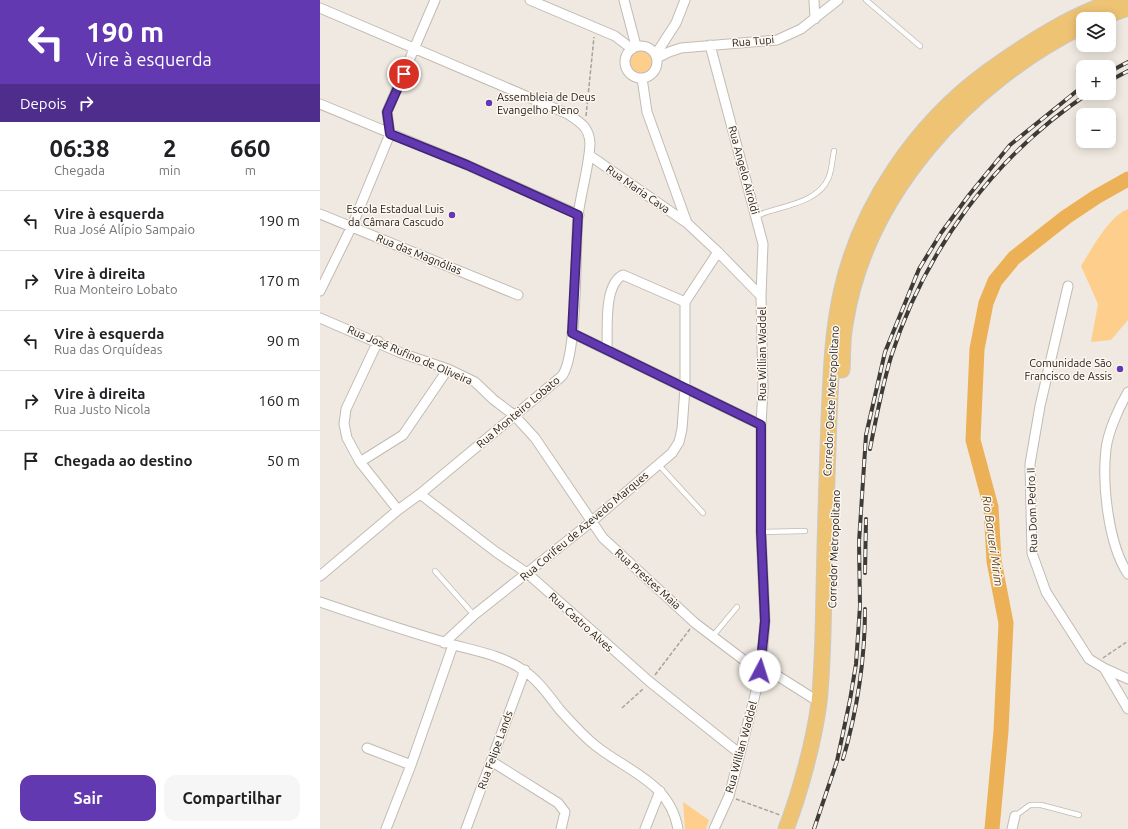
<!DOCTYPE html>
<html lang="pt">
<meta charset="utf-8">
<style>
:root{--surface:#fff;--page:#f6f6f6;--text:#202124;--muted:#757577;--line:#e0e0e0;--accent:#6239b1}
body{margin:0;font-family:Ubuntu,sans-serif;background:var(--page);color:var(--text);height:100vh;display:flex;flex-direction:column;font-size:15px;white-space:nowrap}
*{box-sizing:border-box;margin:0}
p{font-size:13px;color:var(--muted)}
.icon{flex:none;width:22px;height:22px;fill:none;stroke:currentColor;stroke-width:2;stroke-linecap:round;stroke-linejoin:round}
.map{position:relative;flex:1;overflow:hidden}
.side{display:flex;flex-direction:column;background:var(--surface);width:320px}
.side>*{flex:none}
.hud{background:#6239b1;color:#fff;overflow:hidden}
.buttons{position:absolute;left:756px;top:12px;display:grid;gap:8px}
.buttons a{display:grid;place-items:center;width:40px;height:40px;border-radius:8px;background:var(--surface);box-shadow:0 2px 10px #0003;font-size:20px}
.pin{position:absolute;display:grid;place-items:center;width:34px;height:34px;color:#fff;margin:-17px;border:2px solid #fff;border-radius:50%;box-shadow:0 1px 4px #0007}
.me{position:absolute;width:44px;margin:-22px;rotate:5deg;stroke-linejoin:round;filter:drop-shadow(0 0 3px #0008)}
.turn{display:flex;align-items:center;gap:14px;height:84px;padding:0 20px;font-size:18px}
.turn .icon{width:52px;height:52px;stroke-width:2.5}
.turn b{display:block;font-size:28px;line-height:34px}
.then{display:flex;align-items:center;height:38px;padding:0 20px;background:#0003;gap:8px;font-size:15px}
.eta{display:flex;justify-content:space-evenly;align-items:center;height:68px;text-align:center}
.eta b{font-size:24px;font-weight:700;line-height:28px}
.cta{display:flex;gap:8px;margin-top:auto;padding:8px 20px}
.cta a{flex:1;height:46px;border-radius:12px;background:var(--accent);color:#fff;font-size:16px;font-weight:700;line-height:46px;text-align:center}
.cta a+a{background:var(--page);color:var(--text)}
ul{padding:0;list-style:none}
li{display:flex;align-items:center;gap:12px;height:60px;padding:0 20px;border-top:1px solid var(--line)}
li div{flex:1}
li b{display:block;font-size:15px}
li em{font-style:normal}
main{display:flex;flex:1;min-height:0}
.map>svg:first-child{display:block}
</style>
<main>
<section class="side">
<div class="hud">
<div class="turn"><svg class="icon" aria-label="left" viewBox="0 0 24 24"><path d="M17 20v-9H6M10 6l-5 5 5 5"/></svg><div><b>190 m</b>Vire à esquerda</div></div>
<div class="then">Depois<svg class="icon" aria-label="right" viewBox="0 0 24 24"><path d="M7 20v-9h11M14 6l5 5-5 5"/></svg></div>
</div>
<div class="eta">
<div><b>06:38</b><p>Chegada</p></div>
<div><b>2</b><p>min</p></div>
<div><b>660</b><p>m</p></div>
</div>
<ul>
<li><svg class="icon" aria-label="left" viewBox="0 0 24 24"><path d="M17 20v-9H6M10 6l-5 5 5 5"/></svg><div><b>Vire à esquerda</b><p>Rua José Alípio Sampaio</p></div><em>190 m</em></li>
<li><svg class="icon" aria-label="right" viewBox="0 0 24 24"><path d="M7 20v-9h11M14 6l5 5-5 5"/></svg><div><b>Vire à direita</b><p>Rua Monteiro Lobato</p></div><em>170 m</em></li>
<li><svg class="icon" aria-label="left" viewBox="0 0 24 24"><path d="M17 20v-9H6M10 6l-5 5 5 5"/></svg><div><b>Vire à esquerda</b><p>Rua das Orquídeas</p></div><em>90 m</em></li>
<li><svg class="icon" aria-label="right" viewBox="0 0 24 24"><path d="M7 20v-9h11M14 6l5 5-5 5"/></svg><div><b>Vire à direita</b><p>Rua Justo Nicola</p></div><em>160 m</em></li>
<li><svg class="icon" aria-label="arrive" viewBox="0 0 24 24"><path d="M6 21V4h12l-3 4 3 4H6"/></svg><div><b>Chegada ao destino</b></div><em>50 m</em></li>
</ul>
<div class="cta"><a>Sair</a><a>Compartilhar</a></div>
</section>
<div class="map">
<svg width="808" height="829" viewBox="0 0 808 829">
<rect width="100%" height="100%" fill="#efe9e1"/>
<!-- green -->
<path fill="#fecf8c" d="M310 62a11 11 0 1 1 22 0a11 11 0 1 1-22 0Z
M 808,209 L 808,320 L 791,340 L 771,342 L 778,304 L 761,266 C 771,250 790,215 808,209 Z
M 363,802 L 389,820 L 386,829 L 365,829 Z"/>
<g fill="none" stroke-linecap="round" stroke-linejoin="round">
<!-- river -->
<path stroke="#ecb056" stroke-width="15" d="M 672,829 L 681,731 L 686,623 L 674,561 L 671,507 L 653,440 L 657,349 L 666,303 L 675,281 L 694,258 L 746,217 L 776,197 L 808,179"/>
<!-- lane casing -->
<g stroke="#c1bbb3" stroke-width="6">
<path id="lane" d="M 546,0 L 600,46
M 436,216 C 459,206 497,204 508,179 C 512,171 512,160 514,151
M 338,464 L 383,513
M 441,532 L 485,531
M 115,571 L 154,615
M 392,637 L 417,607
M 695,816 L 710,805 L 721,805 L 759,815"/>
</g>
<!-- street casing -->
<g stroke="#c1bbb3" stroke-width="11">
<path id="street" d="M 210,0 L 295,36 L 312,49
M 304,0 L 316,46
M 494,0 L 495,19
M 0,8 L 248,114 C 260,122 269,127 270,143 C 269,168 261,191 258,216 C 255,249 258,355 242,376 L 100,494 L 78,510 L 0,576
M 390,45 L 443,244 L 441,296
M305 62a16 16 0 1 1 32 0a16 16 0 1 1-32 0Z
M 336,54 L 356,23 L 365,0
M 337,58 L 349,52 L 361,48 L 457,40 L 481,29 L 518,0
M 322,78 L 327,112 L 367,223
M 0,104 L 147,165 L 259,215
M 269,155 L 367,223 L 398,252 L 441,296 L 443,389 L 441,425 L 441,532 L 445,621 L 441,671 L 434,699 L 409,796 L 394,829
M 0,214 L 198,295
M 748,286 L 720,406 L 710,464 L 712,553 L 726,592 L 769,659 L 784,668 L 808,709
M 0,291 L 32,226 L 70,134 L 67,112 L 115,0
M 0,318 L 81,353 L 128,369 L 155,382 L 174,400 L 194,415 L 215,438 L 283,538 L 375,623 L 433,667 L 441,671 L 450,671 L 499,702
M 252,333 L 441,425
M 58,341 L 26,409 L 24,424 L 27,438 L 40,462 L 78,510
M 287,350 C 288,330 283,285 303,275 L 365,302
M 808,392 C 799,407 788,432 786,449 C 782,484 788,544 808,574
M 40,462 L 83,435 L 128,369
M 100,494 L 176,552 L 207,573 L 330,682 L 419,753
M 0,602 C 41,616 82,630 124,642 C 149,650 181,654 203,670 C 218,680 229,696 240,710 C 251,722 263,736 276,746 C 309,772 350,783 358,829
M 124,643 L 154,615 L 271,522 L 352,453 L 359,442 L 362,429 L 365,388 L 365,302 L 398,252
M 784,668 L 808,679
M 47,748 L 91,765
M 171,761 L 238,803 L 245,812 L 241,829
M 66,829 L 91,765 L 133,645
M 146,829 L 205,670
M 325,829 L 340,791
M 692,829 L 695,816"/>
</g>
<!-- primary casing -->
<g stroke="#cacac9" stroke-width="17">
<path id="primary" d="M 776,19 L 808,8
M 522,370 C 523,356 522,340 525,325 C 545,194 648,83 763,26
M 466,829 C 480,793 494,741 499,703 C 503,666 503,629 504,592 C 505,534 507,476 509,418 C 511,376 512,334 521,293 C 540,206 596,124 667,72 C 708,43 750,15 798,0"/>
</g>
<!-- path -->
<path stroke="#a6a19b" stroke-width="1.5" stroke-dasharray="4 2" stroke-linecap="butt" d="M 266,116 L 274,37
M 783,658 L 808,641
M 335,675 L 370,629
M 302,708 L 323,689
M 416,799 L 460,815"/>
<!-- lane -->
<use href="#lane" stroke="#fff" stroke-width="4.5"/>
<!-- street -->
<use href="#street" stroke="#fff" stroke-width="9"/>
<!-- primary -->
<use href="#primary" stroke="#eec374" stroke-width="15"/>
<!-- rail casing -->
<g stroke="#3d3b37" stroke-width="4">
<path id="rail" d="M 789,72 L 808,62
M 789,81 L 808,71
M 550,449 C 556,418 562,387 571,357 C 605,250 675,155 769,93
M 545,573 L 546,519
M 523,759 C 537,711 545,659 545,609
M 494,829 L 517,761 L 530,700 L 536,664 L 540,606 L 539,542 L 546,435 L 565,352 L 599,269 L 621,233 L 649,195 L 690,145 L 763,86"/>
</g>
<!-- rail -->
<use href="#rail" stroke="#fdf7ef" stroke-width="2.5" stroke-dasharray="8" stroke-linecap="butt"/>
</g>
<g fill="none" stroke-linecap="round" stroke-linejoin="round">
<!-- route casing -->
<g stroke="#402573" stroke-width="10">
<path id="route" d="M 84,74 L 67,112 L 70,134 L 147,165 L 258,215 L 252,333 L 441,425 L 441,532 L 445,621 L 440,671"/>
</g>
<!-- route -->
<use href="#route" stroke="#6239b1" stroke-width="7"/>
</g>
<!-- markers -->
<g fill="#6239b1" stroke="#fdf7ef" stroke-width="1.5">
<circle cx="169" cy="103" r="4"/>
<circle cx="132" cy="215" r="4"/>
<circle cx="800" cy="369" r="4"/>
</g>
<g text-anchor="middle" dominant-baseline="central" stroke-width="3" stroke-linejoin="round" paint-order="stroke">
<!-- street labels -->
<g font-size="11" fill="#23211e" stroke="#fdf7ef">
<text transform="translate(433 41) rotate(-5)">Rua Tupi</text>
<text transform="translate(424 170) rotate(75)">Rua Angelo Airoldi</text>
<text transform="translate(318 189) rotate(35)">Rua Maria Cava</text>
<text transform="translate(99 254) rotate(22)">Rua das Magnólias</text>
<text transform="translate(442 354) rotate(-90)">Rua Willian Waddel</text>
<text transform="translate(90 355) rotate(23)">Rua José Rufino de Oliveira</text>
<text transform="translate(511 401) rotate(-87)">Corredor Oeste Metropolitano</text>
<text transform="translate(198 412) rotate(-40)">Rua Monteiro Lobato</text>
<text transform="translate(712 510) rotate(-92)">Rua Dom Pedro II</text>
<text transform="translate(264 526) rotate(-40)">Rua Corifeu de Azevedo Marques</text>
<text transform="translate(514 549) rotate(-88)">Corredor Metropolitano</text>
<text transform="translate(328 579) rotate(42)">Rua Prestes Maia</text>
<text transform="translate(261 622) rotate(42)">Rua Castro Alves</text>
<text transform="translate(421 747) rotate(-75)">Rua Willian Waddel</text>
<text transform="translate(175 750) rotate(-70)">Rua Felipe Lands</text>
</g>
<!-- poi labels -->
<g font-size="11" fill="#23211e" stroke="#fdf7ef" text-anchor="end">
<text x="177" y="97" text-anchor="start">Assembleia de Deus<tspan x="177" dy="13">Evangelho Pleno</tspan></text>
<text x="124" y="209">Escola Estadual Luis<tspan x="124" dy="13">da Câmara Cascudo</tspan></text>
<text x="792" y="363">Comunidade São<tspan x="792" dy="13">Francisco de Assis</tspan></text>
</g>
<!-- water labels -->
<g font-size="12" font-style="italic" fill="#634a25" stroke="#fdf7ef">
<text transform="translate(673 541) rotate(82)">Rio Barueri Mirim</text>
</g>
</g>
</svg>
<div class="buttons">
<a><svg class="icon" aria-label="layers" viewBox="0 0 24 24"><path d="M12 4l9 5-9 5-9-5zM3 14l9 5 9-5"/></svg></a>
<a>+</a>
<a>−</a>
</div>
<div class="pin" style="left:84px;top:74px;background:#d93025"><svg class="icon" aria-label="arrive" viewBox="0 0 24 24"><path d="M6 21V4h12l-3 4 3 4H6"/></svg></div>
<svg class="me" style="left:440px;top:671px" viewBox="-20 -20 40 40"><circle r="19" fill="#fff"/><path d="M0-13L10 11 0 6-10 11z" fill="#6239b1"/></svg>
</div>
</main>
